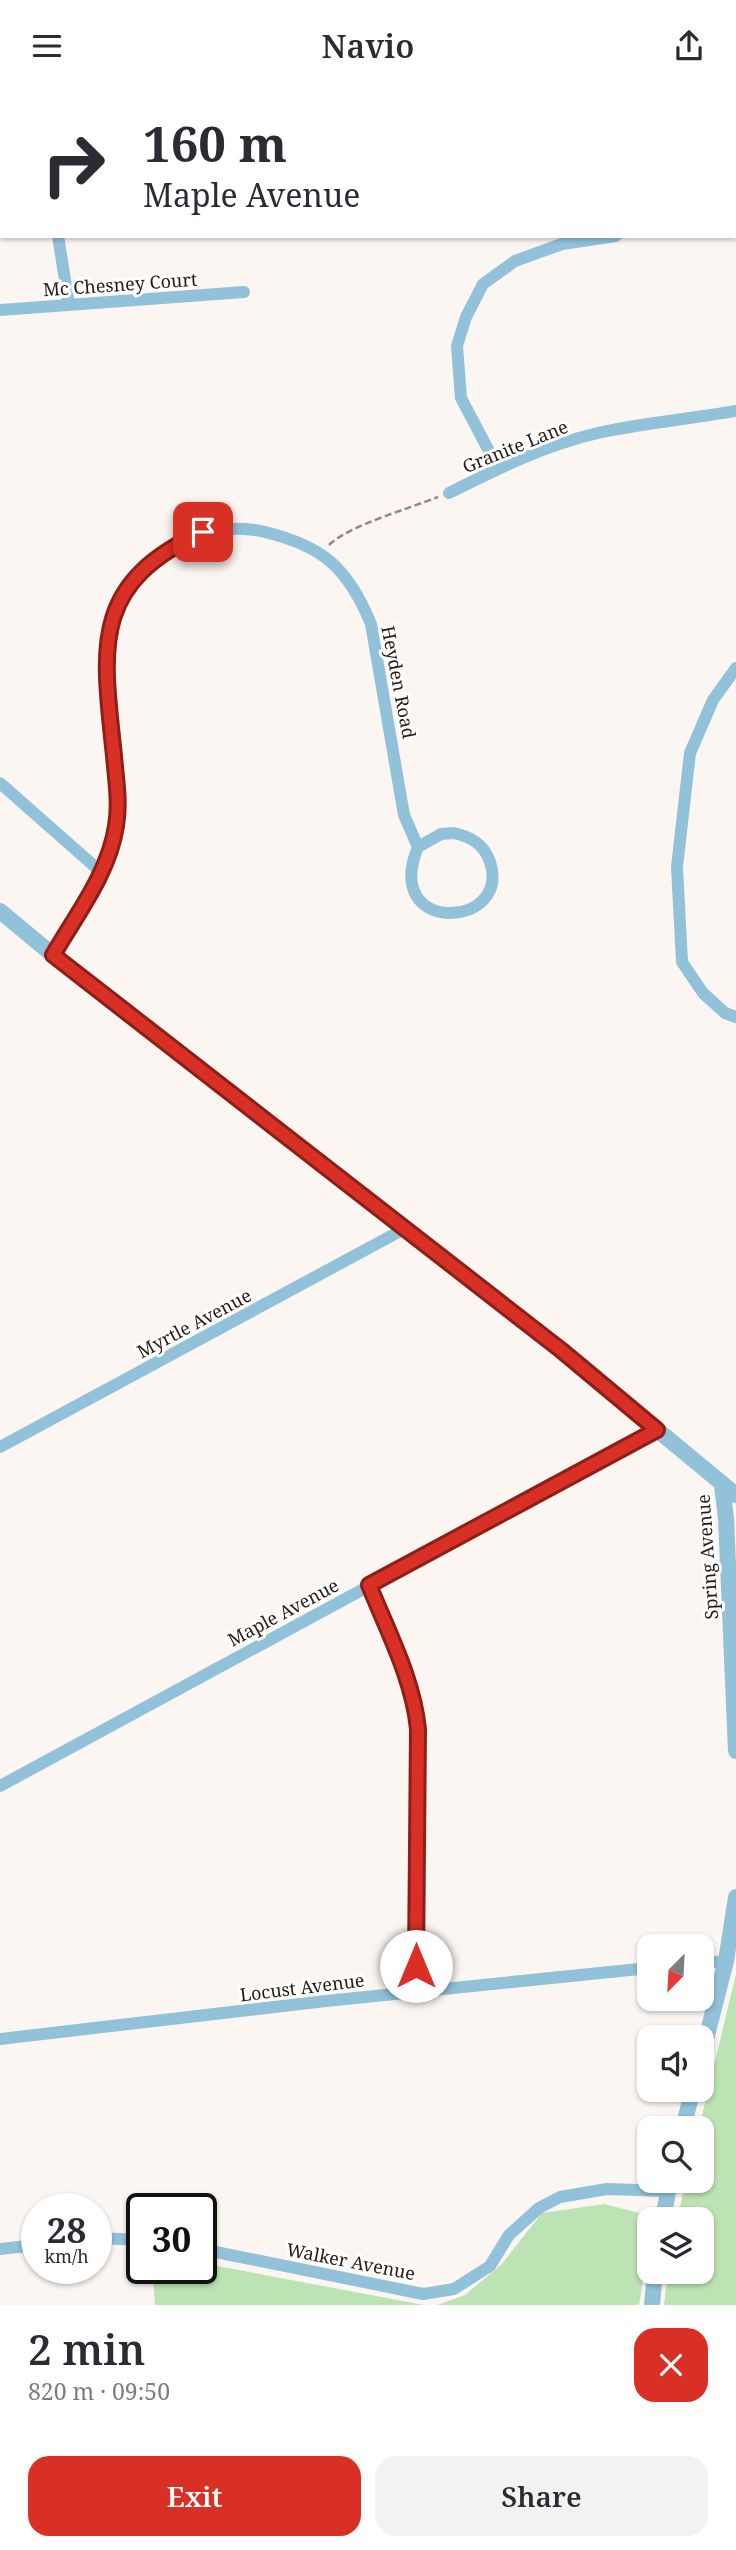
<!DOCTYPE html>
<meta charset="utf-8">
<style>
:root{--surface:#fff;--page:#f2f2f3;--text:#2b2b33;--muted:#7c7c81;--accent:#d93025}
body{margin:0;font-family:"Noto Serif",serif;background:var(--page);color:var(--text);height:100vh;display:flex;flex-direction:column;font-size:26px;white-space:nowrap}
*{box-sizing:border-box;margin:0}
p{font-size:23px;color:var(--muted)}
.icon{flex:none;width:38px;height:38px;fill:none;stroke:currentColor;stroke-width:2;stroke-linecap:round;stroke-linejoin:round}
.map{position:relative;height:2214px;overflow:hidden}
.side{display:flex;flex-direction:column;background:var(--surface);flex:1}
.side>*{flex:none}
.top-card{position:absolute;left:0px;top:0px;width:737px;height:147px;box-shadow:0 2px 5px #0004;background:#fff;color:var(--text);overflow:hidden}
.needle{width:46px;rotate:204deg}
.buttons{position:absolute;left:637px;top:1843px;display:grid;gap:14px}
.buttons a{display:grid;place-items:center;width:77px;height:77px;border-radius:14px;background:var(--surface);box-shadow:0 2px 5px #0004;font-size:35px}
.speed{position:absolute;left:21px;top:2102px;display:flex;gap:14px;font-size:35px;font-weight:700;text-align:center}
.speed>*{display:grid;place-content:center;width:91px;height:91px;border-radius:50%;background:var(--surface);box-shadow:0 2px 5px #0004;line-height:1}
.speed small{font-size:18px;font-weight:400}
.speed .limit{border:4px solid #111;border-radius:10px;background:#fff;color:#111}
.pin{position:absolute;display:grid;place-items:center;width:60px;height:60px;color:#fff;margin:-30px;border-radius:14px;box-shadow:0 4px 10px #0006}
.me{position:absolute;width:77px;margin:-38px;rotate:0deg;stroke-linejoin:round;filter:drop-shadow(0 0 5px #0008)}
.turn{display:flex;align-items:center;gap:24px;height:147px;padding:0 28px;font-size:32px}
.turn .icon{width:91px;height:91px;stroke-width:2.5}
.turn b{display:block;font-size:49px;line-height:60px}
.round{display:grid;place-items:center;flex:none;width:74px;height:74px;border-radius:21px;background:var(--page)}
.head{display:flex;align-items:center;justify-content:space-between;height:119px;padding:0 28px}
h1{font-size:42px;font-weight:600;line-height:52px}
.action{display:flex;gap:14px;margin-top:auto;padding:14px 28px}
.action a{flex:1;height:80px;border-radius:21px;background:var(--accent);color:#fff;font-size:28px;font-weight:600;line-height:80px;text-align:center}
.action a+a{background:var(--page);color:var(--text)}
header{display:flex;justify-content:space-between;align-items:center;height:91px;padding:0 28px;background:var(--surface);font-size:32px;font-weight:600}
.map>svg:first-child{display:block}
</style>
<header><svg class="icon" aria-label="menu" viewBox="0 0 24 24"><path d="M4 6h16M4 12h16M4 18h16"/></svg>Navio<svg class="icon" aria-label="share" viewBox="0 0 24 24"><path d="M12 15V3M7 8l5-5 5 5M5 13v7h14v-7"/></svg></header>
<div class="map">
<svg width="736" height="2214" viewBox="0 0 736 2214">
<rect width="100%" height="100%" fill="#fcf6f2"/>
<!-- green -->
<path fill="#bce3b3" d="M 736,1883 L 736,2214 L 664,2214 L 668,2181 L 702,2180 L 702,2128 L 677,2128 L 686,2090 L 702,2090 L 702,2037 L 699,2037 Z
M 604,2113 L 643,2123 L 649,2133 L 649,2153 L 639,2214 L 437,2214 L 465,2204 L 501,2174 L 542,2122 Z
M 201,2172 L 424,2214 L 155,2214 L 152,2177 L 201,2177 Z"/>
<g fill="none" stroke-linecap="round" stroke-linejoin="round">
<!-- path -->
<path stroke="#918882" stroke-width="2.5" stroke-dasharray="7 3.5" stroke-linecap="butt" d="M 329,454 C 350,434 408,418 438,406"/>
<!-- minor -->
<path stroke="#91c2da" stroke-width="12" d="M 8,0 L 13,0
M 34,0 L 34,2
M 735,128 L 736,128
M 58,145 L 69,214
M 0,219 L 244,201
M 498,377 L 461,307 L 457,255 L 466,226 L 483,193 L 515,170 L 562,153 L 616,145
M 449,402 C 497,378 545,354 598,342 C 643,332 690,328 736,320
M 736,577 L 713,609 L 690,662 L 677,776 L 682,871 L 703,902 L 725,922 L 736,926
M 0,692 L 101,781
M 454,742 C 471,746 484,753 490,771 C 512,838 381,845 418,756 L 441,743 Z
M 53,864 C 76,824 108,783 116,736 C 120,715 116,695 114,673 C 106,589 87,514 169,458 C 196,440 233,433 265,441 C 323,455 348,477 371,533 L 404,724 L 418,756
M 0,1356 L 404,1138
M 369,1494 L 410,1595 L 415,1614 L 418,1638 L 416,1901
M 0,1695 L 657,1339
M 702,1872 L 726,1870
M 0,1948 L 326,1910 L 649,1877
M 96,2147 L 142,2149
M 0,2158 L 37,2154
M 201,2158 L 423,2203 L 454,2198 L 490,2175 L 509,2144 L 539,2117 L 560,2106 L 607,2098 L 667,2100"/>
<!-- tertiary -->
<path stroke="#91c2da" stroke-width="16" d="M 0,820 L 53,864 L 579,1274 L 736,1404
M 722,1395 L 726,1427 L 736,1660
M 702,1964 L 726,1870 L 736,1806
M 683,2037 L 693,1998
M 663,2128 L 670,2090
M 652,2214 L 655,2180"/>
</g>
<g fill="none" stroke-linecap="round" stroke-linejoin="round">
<!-- route casing -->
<g stroke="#8d1f18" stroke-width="18">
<path id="route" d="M 203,441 C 89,493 103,558 114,665 C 116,689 120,712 116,735 C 109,782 76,824 53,864 L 561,1259 L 657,1339 L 369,1494 C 388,1541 413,1588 418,1638 L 416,1875"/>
</g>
<!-- route -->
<use href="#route" stroke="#d93025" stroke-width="12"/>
</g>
<g text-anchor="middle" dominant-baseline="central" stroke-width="6" stroke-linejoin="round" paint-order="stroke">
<!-- street labels -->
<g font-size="18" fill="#261b13" stroke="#fff">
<text transform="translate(120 193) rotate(-4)">Mc Chesney Court</text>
<text transform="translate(515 355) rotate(-22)">Granite Lane</text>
<text transform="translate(399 591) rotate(79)">Heyden Road</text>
<text transform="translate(194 1232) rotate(-28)">Myrtle Avenue</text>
<text transform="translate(707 1466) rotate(-94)">Spring Avenue</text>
<text transform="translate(283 1521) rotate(-28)">Maple Avenue</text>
<text transform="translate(302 1896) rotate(-7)">Locust Avenue</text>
<text transform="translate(351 2170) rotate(11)">Walker Avenue</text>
</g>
</g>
</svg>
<div class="buttons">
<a><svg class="needle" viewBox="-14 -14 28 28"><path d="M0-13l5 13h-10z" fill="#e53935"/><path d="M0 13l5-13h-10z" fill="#7c7c81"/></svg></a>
<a><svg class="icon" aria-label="sound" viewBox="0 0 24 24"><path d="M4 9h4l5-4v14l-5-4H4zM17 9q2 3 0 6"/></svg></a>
<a><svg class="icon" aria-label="search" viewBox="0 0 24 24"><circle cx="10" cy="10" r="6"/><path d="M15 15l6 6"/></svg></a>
<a><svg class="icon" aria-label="layers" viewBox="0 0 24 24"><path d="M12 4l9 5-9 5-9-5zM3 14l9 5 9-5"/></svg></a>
</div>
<div class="speed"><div>28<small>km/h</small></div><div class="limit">30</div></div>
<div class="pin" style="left:203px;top:441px;background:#d93025"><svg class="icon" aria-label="arrive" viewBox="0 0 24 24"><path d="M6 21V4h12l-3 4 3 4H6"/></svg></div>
<svg class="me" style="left:416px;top:1875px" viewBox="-20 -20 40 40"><circle r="19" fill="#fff"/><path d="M0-13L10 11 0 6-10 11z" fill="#d93025"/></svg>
<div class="top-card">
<div class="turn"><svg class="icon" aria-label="right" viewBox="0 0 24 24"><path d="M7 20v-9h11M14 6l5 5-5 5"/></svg><div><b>160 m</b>Maple Avenue</div></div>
</div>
</div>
<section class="side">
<div class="head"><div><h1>2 min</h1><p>820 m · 09:50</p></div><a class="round" style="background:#d93025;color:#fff"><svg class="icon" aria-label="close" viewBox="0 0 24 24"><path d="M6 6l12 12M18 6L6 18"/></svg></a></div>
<div class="action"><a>Exit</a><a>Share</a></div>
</section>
